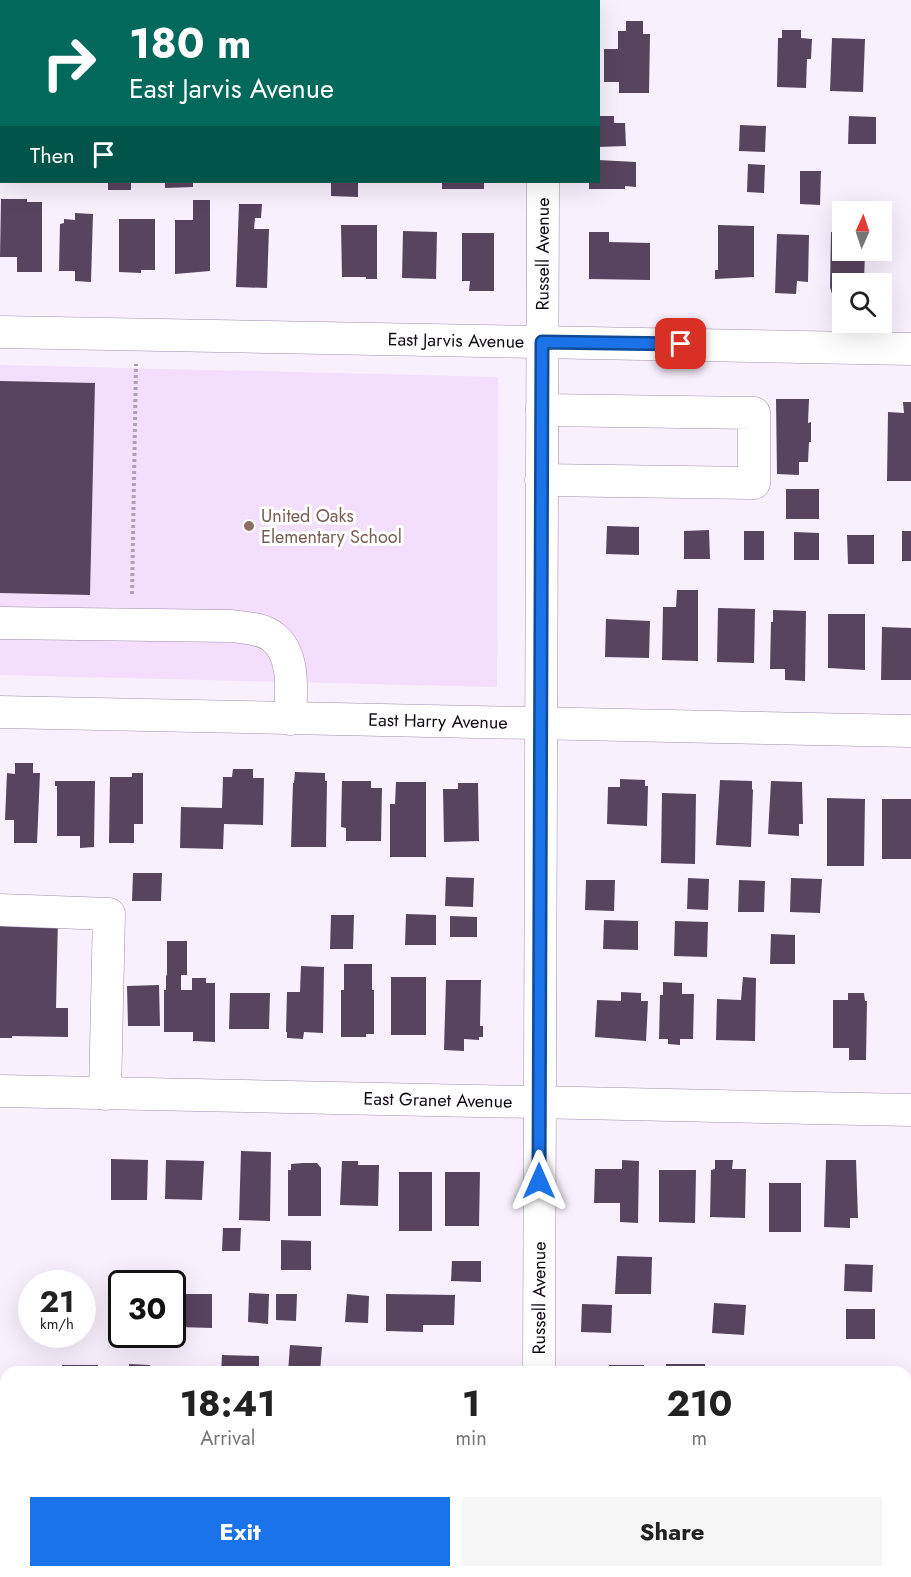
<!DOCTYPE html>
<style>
:root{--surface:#fff;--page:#f6f6f6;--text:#222;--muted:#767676;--accent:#1a73e8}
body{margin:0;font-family:Jost,sans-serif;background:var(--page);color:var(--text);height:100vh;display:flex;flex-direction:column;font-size:22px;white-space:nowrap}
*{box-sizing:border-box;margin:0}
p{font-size:20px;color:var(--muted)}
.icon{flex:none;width:33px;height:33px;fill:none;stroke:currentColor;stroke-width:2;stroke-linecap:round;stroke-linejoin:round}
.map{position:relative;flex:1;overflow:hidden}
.side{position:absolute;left:0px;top:1366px;width:912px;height:212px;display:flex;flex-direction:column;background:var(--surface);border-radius:18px 18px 0 0;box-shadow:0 6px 24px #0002}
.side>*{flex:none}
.guide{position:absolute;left:0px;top:0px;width:600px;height:183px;box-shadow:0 6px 24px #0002;background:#00695c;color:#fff;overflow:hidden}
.needle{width:39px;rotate:3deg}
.tools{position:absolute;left:832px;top:201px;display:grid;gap:12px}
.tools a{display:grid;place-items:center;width:60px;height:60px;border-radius:0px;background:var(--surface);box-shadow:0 6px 24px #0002;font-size:30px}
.speed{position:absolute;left:18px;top:1270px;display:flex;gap:12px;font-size:30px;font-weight:700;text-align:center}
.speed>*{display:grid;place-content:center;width:78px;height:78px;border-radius:50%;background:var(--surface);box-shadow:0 6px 24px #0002;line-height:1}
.speed small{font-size:15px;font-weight:400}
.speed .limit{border:3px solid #111;border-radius:9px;background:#fff;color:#111}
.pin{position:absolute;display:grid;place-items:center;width:51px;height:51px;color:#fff;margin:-26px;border-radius:12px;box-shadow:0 3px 9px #0006}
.me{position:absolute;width:66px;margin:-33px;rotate:0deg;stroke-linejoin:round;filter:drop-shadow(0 0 4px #0008)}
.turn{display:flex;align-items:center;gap:21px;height:126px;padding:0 30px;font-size:27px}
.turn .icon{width:78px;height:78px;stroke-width:2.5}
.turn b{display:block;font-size:42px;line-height:51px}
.then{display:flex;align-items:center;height:57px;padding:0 30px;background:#0003;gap:12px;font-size:22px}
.eta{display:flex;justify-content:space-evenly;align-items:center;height:102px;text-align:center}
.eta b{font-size:36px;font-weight:700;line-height:42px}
.button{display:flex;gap:12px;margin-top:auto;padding:12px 30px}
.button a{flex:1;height:69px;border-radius:0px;background:var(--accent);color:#fff;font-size:24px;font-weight:700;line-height:69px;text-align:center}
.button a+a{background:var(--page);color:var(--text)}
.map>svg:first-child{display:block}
</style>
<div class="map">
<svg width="911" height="1577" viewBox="0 0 911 1577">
<rect width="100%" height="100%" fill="#f9f0fd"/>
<!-- built -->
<path fill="#f3defd" d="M 0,365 L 498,377 L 497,687 L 0,675 Z"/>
<!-- building -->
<path fill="#57445f" d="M 626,21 L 643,21 L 643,34 L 650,34 L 649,93 L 619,93 L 619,82 L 604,82 L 604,49 L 618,49 L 618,31 L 626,31 Z
M 782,30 L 801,30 L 801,38 L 812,39 L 811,59 L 807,59 L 806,88 L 777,87 L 778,38 L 782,38 Z
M 832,38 L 865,39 L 863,92 L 830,91 Z
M 598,116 L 614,116 L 614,123 L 625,123 L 626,146 L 598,147 Z
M 849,116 L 876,117 L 876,144 L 848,144 Z
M 740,125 L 766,126 L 765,152 L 739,151 Z
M 598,160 L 636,162 L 636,187 L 625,186 L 625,189 L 589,189 L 589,182 L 598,182 Z
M 748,164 L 765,165 L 764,193 L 747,192 Z
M 800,171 L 821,171 L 820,205 L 800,204 Z
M 108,182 L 131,182 L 131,190 L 108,190 Z
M 165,182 L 193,182 L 193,187 L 165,188 Z
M 331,182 L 358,182 L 358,197 L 331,196 Z
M 442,182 L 484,182 L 484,189 L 442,189 Z
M 1,199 L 27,199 L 27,202 L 42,202 L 42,272 L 17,272 L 17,257 L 0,257 Z
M 193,200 L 210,200 L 210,271 L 175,274 L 175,220 L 193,220 Z
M 239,204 L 262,204 L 261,218 L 255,218 L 254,229 L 269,229 L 267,288 L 236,287 Z
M 75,213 L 93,214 L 91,282 L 75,281 L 75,271 L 59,271 L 60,224 L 64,223 L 64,219 L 75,220 Z
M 119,219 L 155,219 L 155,270 L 141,270 L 141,273 L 119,272 Z
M 341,225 L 377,225 L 377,279 L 366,279 L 366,277 L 342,277 Z
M 718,225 L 754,226 L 754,277 L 715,279 L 715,270 L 718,270 Z
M 403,231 L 437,232 L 436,279 L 402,278 Z
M 589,232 L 609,232 L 609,242 L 650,243 L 650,280 L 589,279 Z
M 831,232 L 843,232 L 843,250 L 865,250 L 864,284 L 843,284 L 843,294 L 832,294 L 830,287 Z
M 462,233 L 494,233 L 494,291 L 469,291 L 470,281 L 462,281 Z
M 777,234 L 809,235 L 808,282 L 797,281 L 796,294 L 775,293 Z
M 0,381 L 95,383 L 90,595 L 0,593 Z
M 776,399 L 809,399 L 808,423 L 811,422 L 811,442 L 809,442 L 808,462 L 799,462 L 799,475 L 777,474 Z
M 903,402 L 911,402 L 911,481 L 887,481 L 888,412 L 904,413 Z
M 786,489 L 819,489 L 819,519 L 786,519 Z
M 607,526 L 639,527 L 639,555 L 606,554 Z
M 709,530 L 710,559 L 684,559 L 684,531 Z
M 744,531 L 764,531 L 764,560 L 744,560 Z
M 902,531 L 911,531 L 911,561 L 902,561 Z
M 794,532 L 819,533 L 819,560 L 794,560 Z
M 847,535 L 874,535 L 874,564 L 848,564 Z
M 677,590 L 698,590 L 698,661 L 662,660 L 663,607 L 676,607 Z
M 718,608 L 755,609 L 754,663 L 717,662 Z
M 773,610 L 806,611 L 805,681 L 785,680 L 785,669 L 770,669 L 771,622 L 773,622 Z
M 828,614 L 865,614 L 865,670 L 828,668 Z
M 606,619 L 650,621 L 649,658 L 605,657 Z
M 882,627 L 911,628 L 911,680 L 881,680 Z
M 15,763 L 33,763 L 33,773 L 40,773 L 37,843 L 14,843 L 14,820 L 5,820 L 7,773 L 15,774 Z
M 233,769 L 253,769 L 253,778 L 264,778 L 263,825 L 224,824 L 223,849 L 180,848 L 181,807 L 222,808 L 223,777 L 232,777 Z
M 295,772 L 325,773 L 325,781 L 327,781 L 326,847 L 291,847 L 293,783 L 294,783 Z
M 132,773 L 143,773 L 143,824 L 134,824 L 134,843 L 109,843 L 110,777 L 132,777 Z
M 620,779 L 645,780 L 645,786 L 648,786 L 647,826 L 607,824 L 608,787 L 620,787 Z
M 720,780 L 752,781 L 752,789 L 753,790 L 751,847 L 716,845 Z
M 55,781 L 95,781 L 94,847 L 80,848 L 80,836 L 57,836 L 57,786 L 55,786 Z
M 342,781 L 371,781 L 371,788 L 382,788 L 381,841 L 346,841 L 346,828 L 341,827 Z
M 771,781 L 802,782 L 803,824 L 799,824 L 799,836 L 768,834 Z
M 396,782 L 426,782 L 426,857 L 390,857 L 390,804 L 395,804 Z
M 458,783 L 478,783 L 479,841 L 444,842 L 443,789 L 458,789 Z
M 662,793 L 696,794 L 695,864 L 661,863 Z
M 827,798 L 865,799 L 864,866 L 827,866 Z
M 882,799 L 911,799 L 911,859 L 882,859 Z
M 133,873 L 162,873 L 161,901 L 132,901 Z
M 446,877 L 474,878 L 473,907 L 445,906 Z
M 688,878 L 709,879 L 708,910 L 687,909 Z
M 791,878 L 822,879 L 820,913 L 790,912 Z
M 586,880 L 615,880 L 614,911 L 585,910 Z
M 739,880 L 765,881 L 764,912 L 738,912 Z
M 406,914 L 436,915 L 436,945 L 405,945 Z
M 331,915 L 354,915 L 353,949 L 330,949 Z
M 450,916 L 477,917 L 477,937 L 450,937 Z
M 0,917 L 58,918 L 56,1008 L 68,1008 L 68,1037 L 12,1036 L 12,1038 L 0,1038 Z
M 604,920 L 638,921 L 638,950 L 603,949 Z
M 675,921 L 708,922 L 707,957 L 674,956 Z
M 771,934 L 795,935 L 795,964 L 770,964 Z
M 167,941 L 187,941 L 187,975 L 181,975 L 181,990 L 192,990 L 192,978 L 206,978 L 206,983 L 215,983 L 215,1042 L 193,1041 L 193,1032 L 164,1032 L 164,990 L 166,990 L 166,975 L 167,976 Z
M 344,964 L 372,964 L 372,990 L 374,990 L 374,1034 L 366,1034 L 366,1037 L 341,1037 L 341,990 L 344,990 Z
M 301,966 L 324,967 L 323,1033 L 304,1032 L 303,1039 L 287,1038 L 287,1032 L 286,1032 L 287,992 L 300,992 Z
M 391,977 L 426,977 L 426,1035 L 391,1035 Z
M 743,977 L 756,978 L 755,1041 L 716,1040 L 717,999 L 741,1000 Z
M 446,980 L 481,980 L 480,1026 L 483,1026 L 483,1037 L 479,1037 L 479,1040 L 464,1039 L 464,1051 L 444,1050 Z
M 663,982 L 682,983 L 682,994 L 694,994 L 693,1039 L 680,1039 L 680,1045 L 668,1044 L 668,1039 L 659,1039 L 660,995 L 663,995 Z
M 159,985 L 160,1026 L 128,1026 L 127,986 Z
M 621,992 L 641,993 L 641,1001 L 648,1001 L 646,1041 L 595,1037 L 597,1000 L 621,1001 Z
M 230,993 L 270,993 L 269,1029 L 229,1029 Z
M 848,993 L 864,993 L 865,1001 L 867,1001 L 866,1060 L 849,1060 L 849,1048 L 833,1048 L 833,1000 L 848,1000 Z
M 241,1151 L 271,1152 L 270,1221 L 239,1220 Z
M 111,1159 L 148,1160 L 147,1200 L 111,1200 Z
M 166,1160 L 204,1161 L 202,1200 L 165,1199 Z
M 622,1160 L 639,1161 L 638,1223 L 620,1222 L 620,1203 L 594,1203 L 595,1169 L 622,1169 Z
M 715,1160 L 733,1160 L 732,1169 L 746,1169 L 745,1218 L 710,1217 L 711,1170 L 715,1169 Z
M 826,1160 L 856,1160 L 858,1218 L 850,1218 L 850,1228 L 824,1227 Z
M 342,1161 L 358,1161 L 358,1165 L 379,1165 L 378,1206 L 340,1205 Z
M 303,1163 L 317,1163 L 321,1168 L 321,1216 L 288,1216 L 288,1170 L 291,1170 L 291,1164 Z
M 659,1170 L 696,1170 L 695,1223 L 659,1222 Z
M 399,1172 L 432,1172 L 432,1231 L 399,1231 Z
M 445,1172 L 480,1172 L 479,1226 L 445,1226 Z
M 769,1183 L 801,1183 L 801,1232 L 769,1232 Z
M 223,1228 L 241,1228 L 240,1251 L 222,1251 Z
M 281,1240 L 311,1241 L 311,1270 L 281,1270 Z
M 617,1256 L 652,1257 L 651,1294 L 615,1294 Z
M 452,1261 L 481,1261 L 481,1282 L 451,1281 Z
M 845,1264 L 873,1265 L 872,1292 L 844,1291 Z
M 249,1293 L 269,1294 L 268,1324 L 248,1322 Z
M 179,1294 L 212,1294 L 212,1328 L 178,1327 Z
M 276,1294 L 297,1294 L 296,1321 L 276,1320 Z
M 347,1294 L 369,1296 L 368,1323 L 345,1322 Z
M 386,1294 L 455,1295 L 454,1325 L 423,1325 L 423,1332 L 386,1331 Z
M 714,1303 L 746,1305 L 744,1335 L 712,1333 Z
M 582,1304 L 612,1305 L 611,1333 L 581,1332 Z
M 846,1309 L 875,1309 L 875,1339 L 846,1339 Z
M 290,1345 L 322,1347 L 320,1372 L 288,1372 Z
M 222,1355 L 259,1356 L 259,1372 L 221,1372 Z
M 129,1364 L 150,1365 L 150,1372 L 129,1372 Z
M 666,1364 L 705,1364 L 705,1372 L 666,1372 Z
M 62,1365 L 98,1365 L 98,1372 L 62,1372 Z
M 609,1365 L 644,1365 L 644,1372 L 609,1372 Z
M 399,1366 L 463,1368 L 463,1372 L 399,1372 Z
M 906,1380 L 911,1380 L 911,1420 L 906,1420 Z
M 906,1567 L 911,1567 L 911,1577 L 886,1577 L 886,1572 L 906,1572 Z
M 63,1572 L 100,1572 L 100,1577 L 63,1577 Z
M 115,1572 L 149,1572 L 149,1577 L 115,1577 Z
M 167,1572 L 200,1572 L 200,1577 L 167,1577 Z
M 222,1572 L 258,1572 L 258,1577 L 222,1577 Z
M 272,1572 L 312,1572 L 312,1577 L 272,1577 Z
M 343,1572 L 376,1572 L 376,1577 L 343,1577 Z
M 388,1572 L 454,1572 L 454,1577 L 388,1577 Z
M 593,1572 L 639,1572 L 639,1577 L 593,1577 Z
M 655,1572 L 699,1572 L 698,1577 L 655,1577 Z
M 711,1572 L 746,1572 L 746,1577 L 711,1577 Z
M 766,1572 L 806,1572 L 806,1577 L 766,1577 Z
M 822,1572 L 865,1572 L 865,1577 L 822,1577 Z"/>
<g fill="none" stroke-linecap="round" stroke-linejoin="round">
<!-- minor casing -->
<g stroke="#a18caa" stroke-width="33">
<g id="minor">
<path d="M 544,2 L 544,0"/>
<path id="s1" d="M 0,332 L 911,349"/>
<path d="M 541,480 L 754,483 L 754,413 L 542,410"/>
<path d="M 0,623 L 232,626 C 245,628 262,628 273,637 C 296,655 291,693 290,719"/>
<path id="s2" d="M 0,712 L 911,731"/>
<path d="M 0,910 L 109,914 L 105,1094"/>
<path id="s3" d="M 0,1091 L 911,1110"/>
<path id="s4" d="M 539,1372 L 543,182"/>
<path d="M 0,1469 L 6,1469"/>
<path d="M 906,1490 L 911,1490"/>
<path d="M 538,1577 L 538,1572"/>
</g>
</g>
<!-- path -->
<path stroke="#aba3af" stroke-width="4" stroke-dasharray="3 3" stroke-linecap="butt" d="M 132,594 L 136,364"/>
<!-- minor -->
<use href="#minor" stroke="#fff" stroke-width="32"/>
</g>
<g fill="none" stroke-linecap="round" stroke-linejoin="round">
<!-- route casing -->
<g stroke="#114b97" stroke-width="15">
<path id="route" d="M 539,1181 L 542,342 L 681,344"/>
</g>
<!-- route -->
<use href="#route" stroke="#1a73e8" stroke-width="10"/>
</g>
<!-- markers -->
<circle fill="#8d6e63" stroke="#fff" stroke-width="2" cx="249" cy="526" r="6"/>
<g text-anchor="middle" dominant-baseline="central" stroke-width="6" stroke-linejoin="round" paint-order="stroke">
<!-- street labels -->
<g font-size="18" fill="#110a14" stroke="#fff">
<text stroke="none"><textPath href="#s4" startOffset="1118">Russell Avenue</textPath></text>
<text stroke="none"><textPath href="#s1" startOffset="456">East Jarvis Avenue</textPath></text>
<text stroke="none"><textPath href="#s2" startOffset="438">East Harry Avenue</textPath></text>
<text stroke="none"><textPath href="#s3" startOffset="438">East Granet Avenue</textPath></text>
<text stroke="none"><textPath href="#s4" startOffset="74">Russell Avenue</textPath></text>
</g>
<!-- education labels -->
<g font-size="18" fill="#785e54" stroke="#fff" text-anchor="start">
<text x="261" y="516">United Oaks<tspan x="261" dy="21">Elementary School</tspan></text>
</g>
</g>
</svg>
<div class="tools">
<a><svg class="needle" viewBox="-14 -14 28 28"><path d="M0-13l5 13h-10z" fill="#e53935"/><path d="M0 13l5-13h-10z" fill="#767676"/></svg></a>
<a><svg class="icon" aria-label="search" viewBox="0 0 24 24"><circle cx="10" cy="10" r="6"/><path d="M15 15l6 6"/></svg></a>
</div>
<div class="speed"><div>21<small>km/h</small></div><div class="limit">30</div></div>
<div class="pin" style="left:681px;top:344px;background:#d93025"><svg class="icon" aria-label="arrive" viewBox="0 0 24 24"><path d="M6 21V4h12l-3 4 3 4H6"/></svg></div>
<svg class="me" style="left:539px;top:1181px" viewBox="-20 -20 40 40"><path d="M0-17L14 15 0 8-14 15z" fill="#1a73e8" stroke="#fff" stroke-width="4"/></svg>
<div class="guide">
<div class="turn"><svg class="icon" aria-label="right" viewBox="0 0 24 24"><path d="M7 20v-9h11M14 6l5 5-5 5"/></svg><div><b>180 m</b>East Jarvis Avenue</div></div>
<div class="then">Then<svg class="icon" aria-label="arrive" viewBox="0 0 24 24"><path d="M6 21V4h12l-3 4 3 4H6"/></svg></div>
</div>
<section class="side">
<div class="eta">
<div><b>18:41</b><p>Arrival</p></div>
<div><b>1</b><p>min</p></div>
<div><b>210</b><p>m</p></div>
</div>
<div class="button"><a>Exit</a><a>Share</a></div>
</section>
</div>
